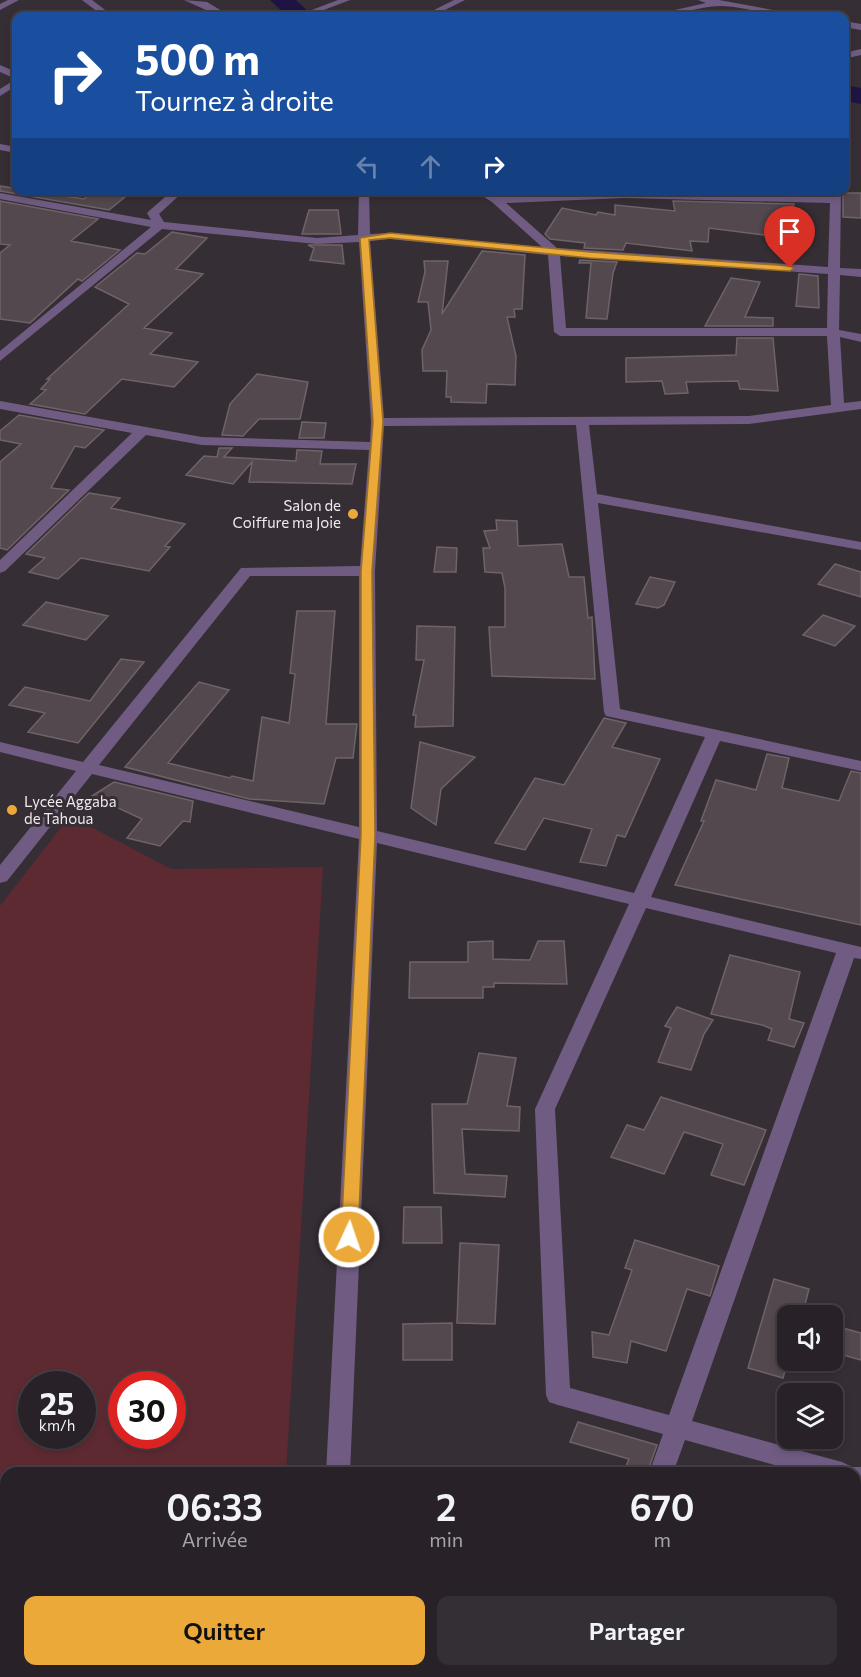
<!DOCTYPE html>
<html lang="fr">
<meta charset="utf-8">
<style>
:root{--surface:#282228;--page:#342f34;--text:#f1f3f6;--muted:#a5a4a8;--line:#443f45;--accent:#eba93a}
body{margin:0;font-family:Commissioner,sans-serif;background:var(--page);color:var(--text);height:100vh;display:flex;flex-direction:column;font-size:22px;white-space:nowrap}
*{box-sizing:border-box;margin:0}
p{font-size:20px;color:var(--muted)}
.icon{flex:none;width:33px;height:33px;fill:none;stroke:currentColor;stroke-width:2;stroke-linecap:round;stroke-linejoin:round}
.map{position:relative;flex:1;overflow:hidden}
.side{position:absolute;left:0px;top:1467px;width:861px;height:210px;display:flex;flex-direction:column;background:var(--surface);border-radius:18px 18px 0 0;box-shadow:0 3px 9px #0003,0 0 0 2px var(--line)}
.side>*{flex:none}
.banner{position:absolute;left:12px;top:12px;width:837px;height:183px;border-radius:12px;box-shadow:0 3px 9px #0003,0 0 0 2px var(--line);background:#1a4fa0;color:#fff;overflow:hidden}
.tools{position:absolute;left:777px;top:1305px;display:grid;gap:12px}
.tools a{display:grid;place-items:center;width:66px;height:66px;border-radius:12px;background:var(--surface);box-shadow:0 3px 9px #0003,0 0 0 2px var(--line);font-size:30px}
.speed{position:absolute;left:18px;top:1371px;display:flex;gap:12px;font-size:30px;font-weight:700;text-align:center}
.speed>*{display:grid;place-content:center;width:78px;height:78px;border-radius:50%;background:var(--surface);box-shadow:0 3px 9px #0003,0 0 0 2px var(--line);line-height:1}
.speed small{font-size:15px;font-weight:400}
.speed .limit{border:9px solid #d22;background:#fff;color:#111}
.pin{position:absolute;display:grid;place-items:center;width:51px;height:51px;color:#fff;margin:-62px -26px;border-radius:50% 50% 50% 0;rotate:-45deg;box-shadow:0 0 6px #0007}
.pin .icon{rotate:45deg}
.me{position:absolute;width:66px;margin:-33px;rotate:3deg;stroke-linejoin:round;filter:drop-shadow(0 0 4px #0008)}
.turn{display:flex;align-items:center;gap:21px;height:126px;padding:0 24px;font-size:27px}
.turn .icon{width:78px;height:78px;stroke-width:2.5}
.turn b{display:block;font-size:42px;line-height:51px}
.lanes{display:flex;align-items:center;height:57px;padding:0 24px;background:#0003;justify-content:center;gap:30px;direction:ltr}
.lanes .off{opacity:.35}
.eta{display:flex;justify-content:space-evenly;align-items:center;height:102px;text-align:center}
.eta b{font-size:36px;font-weight:600;line-height:42px}
.cta{display:flex;gap:12px;margin-top:auto;padding:12px 24px}
.cta a{flex:1;height:69px;border-radius:12px;background:var(--accent);color:#111;font-size:24px;font-weight:600;line-height:69px;text-align:center}
.cta a+a{background:var(--page);color:var(--text)}
.map>svg:first-child{display:block}
</style>
<div class="map">
<svg width="861" height="1677" viewBox="0 0 861 1677">
<rect width="100%" height="100%" fill="#362e35"/>
<!-- green -->
<path fill="#5e2a32" fill-rule="evenodd" d="M 70,816 L 171,869 L 323,867 L 286,1473 L 6,1473 L 6,1671 L 274,1671 L 273,1677 L 0,1677 L 0,906 ZM 32,1384 L 82,1384 L 82,1436 L 32,1436 ZM 122,1384 L 172,1384 L 172,1436 L 122,1436 Z"/>
<g fill="none" stroke-linecap="round" stroke-linejoin="round">
<!-- river -->
<path fill="#1d1443" fill-rule="evenodd" d="M 270,0 L 296,0 L 313,16 L 287,16 Z
M 844,85 L 861,88 L 861,104 L 844,101 Z"/>
</g>
<!-- building -->
<path fill="#53484d" stroke="#6e6368" stroke-width="1.5" d="M 0,186 L 84,199 L 92,192 L 125,197 L 109,210 L 0,191 Z
M 843,193 L 861,193 L 861,218 L 843,217 Z
M 0,201 L 98,219 L 71,241 L 120,250 L 82,281 L 78,279 L 30,323 L 0,319 L 0,253 L 10,245 L 0,244 Z
M 673,201 L 794,204 L 780,237 L 709,228 L 708,242 L 690,241 L 692,251 L 626,243 L 623,250 L 584,248 L 585,243 L 550,239 L 545,234 L 562,208 L 596,215 L 598,212 L 615,215 L 615,205 L 675,211 Z
M 309,210 L 338,210 L 341,234 L 302,234 Z
M 172,232 L 207,238 L 176,269 L 203,274 L 144,328 L 172,333 L 150,354 L 198,362 L 174,387 L 122,379 L 85,414 L 30,404 L 46,390 L 41,389 L 50,379 L 47,379 L 129,304 L 95,287 L 137,253 L 145,254 Z
M 308,245 L 342,245 L 344,264 L 310,260 L 314,248 Z
M 482,251 L 525,255 L 522,309 L 514,309 L 515,317 L 507,317 L 516,356 L 515,385 L 487,384 L 486,403 L 451,402 L 451,397 L 446,397 L 447,371 L 423,371 L 422,350 L 431,330 L 428,302 L 418,302 L 425,272 L 424,261 L 448,261 L 442,314 Z
M 580,260 L 617,262 L 613,273 L 607,319 L 586,318 L 591,263 L 579,263 Z
M 799,274 L 818,276 L 819,308 L 796,306 Z
M 731,278 L 760,282 L 745,317 L 773,318 L 773,326 L 705,326 Z
M 737,338 L 773,338 L 778,391 L 740,389 L 738,381 L 686,382 L 688,393 L 665,394 L 662,381 L 626,382 L 626,358 L 736,355 Z
M 257,374 L 308,382 L 300,419 L 259,419 L 243,436 L 222,435 L 230,404 Z
M 19,415 L 104,430 L 85,448 L 75,446 L 51,488 L 69,490 L 7,550 L 0,548 L 0,462 L 21,444 L 0,440 L 0,431 Z
M 302,422 L 326,423 L 324,438 L 299,438 Z
M 219,448 L 232,448 L 224,457 L 296,461 L 297,450 L 322,451 L 320,464 L 356,464 L 352,484 L 249,482 L 252,462 L 233,484 L 186,475 L 204,456 L 217,457 Z
M 89,493 L 120,498 L 111,508 L 185,524 L 165,546 L 170,547 L 149,571 L 81,558 L 58,579 L 29,572 L 45,558 L 26,554 Z
M 496,520 L 517,521 L 518,546 L 562,544 L 569,577 L 584,577 L 588,618 L 592,617 L 595,679 L 492,676 L 489,627 L 505,627 L 505,588 L 502,573 L 485,572 L 483,548 L 490,548 L 484,531 L 497,530 Z
M 437,547 L 457,548 L 456,572 L 434,572 Z
M 835,564 L 861,572 L 861,597 L 818,584 Z
M 650,577 L 675,582 L 664,605 L 658,608 L 636,604 Z
M 46,602 L 108,616 L 86,640 L 23,625 Z
M 297,611 L 335,611 L 326,724 L 357,724 L 353,758 L 336,758 L 324,804 L 249,799 L 125,767 L 199,682 L 229,690 L 168,763 L 230,778 L 232,776 L 253,781 L 262,717 L 289,723 L 295,674 L 290,673 Z
M 823,615 L 855,626 L 835,646 L 803,635 Z
M 417,626 L 455,627 L 453,726 L 415,727 L 416,715 L 413,715 L 424,660 L 416,660 Z
M 121,659 L 144,662 L 78,743 L 28,732 L 45,713 L 9,705 L 25,687 L 90,701 Z
M 604,718 L 626,723 L 612,747 L 660,759 L 625,837 L 617,835 L 606,866 L 580,862 L 592,829 L 544,818 L 525,850 L 495,843 L 535,778 L 564,785 Z
M 420,742 L 475,757 L 441,789 L 436,825 L 411,808 Z
M 767,754 L 789,758 L 782,788 L 839,801 L 851,771 L 861,773 L 861,925 L 675,885 L 704,821 L 701,821 L 716,780 L 756,790 Z
M 114,782 L 193,801 L 190,822 L 183,821 L 160,846 L 127,838 L 142,819 L 92,796 Z
M 493,941 L 493,959 L 530,960 L 538,941 L 564,941 L 567,984 L 494,983 L 494,987 L 483,987 L 483,998 L 409,998 L 410,962 L 468,962 L 468,942 Z
M 730,955 L 800,972 L 789,1019 L 804,1023 L 794,1047 L 768,1040 L 772,1029 L 762,1025 L 711,1014 Z
M 677,1007 L 713,1020 L 704,1034 L 691,1070 L 658,1062 L 671,1028 L 665,1026 Z
M 479,1053 L 516,1058 L 507,1106 L 520,1107 L 519,1131 L 462,1129 L 465,1174 L 507,1176 L 505,1197 L 434,1193 L 432,1104 L 467,1104 Z
M 661,1097 L 766,1130 L 744,1185 L 711,1175 L 723,1144 L 684,1132 L 664,1174 L 611,1157 L 627,1125 L 644,1130 Z
M 404,1207 L 441,1207 L 442,1243 L 403,1243 Z
M 635,1240 L 719,1266 L 710,1296 L 687,1289 L 666,1351 L 631,1341 L 627,1363 L 593,1357 L 592,1332 L 609,1335 L 632,1270 L 625,1268 Z
M 460,1243 L 499,1245 L 495,1324 L 457,1323 Z
M 774,1279 L 809,1289 L 802,1316 L 788,1316 L 788,1360 L 783,1378 L 748,1368 Z
M 452,1323 L 452,1360 L 403,1360 L 403,1324 Z
M 832,1325 L 861,1333 L 861,1360 L 832,1352 Z
M 578,1422 L 657,1445 L 647,1473 L 623,1473 L 629,1459 L 570,1442 Z"/>
<g fill="none" stroke-linecap="round" stroke-linejoin="round">
<!-- minor -->
<path fill="#705c83" fill-rule="evenodd" d="M 8,0 L 19,0 L 0,10 L 0,4 Z
M 82,0 L 92,0 L 113,16 L 103,16 Z
M 184,0 L 207,2 L 230,16 L 219,16 Z
M 338,0 L 350,0 L 308,16 L 296,16 Z
M 454,0 L 465,0 L 433,16 L 422,16 Z
M 698,0 L 719,0 L 806,16 C 778,19 750,7 722,6 C 698,5 673,19 648,16 L 706,3 Z
M 844,21 L 861,24 L 861,30 L 844,27 Z
M 861,49 L 861,55 L 844,59 L 844,53 Z
M 0,65 L 16,72 L 16,79 L 0,72 Z
M 16,79 L 16,86 L 0,96 L 0,89 Z
M 0,144 L 16,147 L 16,153 L 0,150 Z
M 173,190 L 185,190 L 159,214 L 164,222 L 317,238 L 358,235 L 359,190 L 369,190 L 370,234 L 390,233 L 542,247 L 492,202 L 473,190 L 487,190 L 498,197 L 624,191 L 830,196 L 831,190 L 841,190 L 840,268 L 861,269 L 861,277 L 840,275 L 839,330 L 861,334 L 861,342 L 840,337 L 844,403 L 861,401 L 861,409 L 749,424 L 589,425 L 597,494 L 861,542 L 861,550 L 598,503 L 620,709 L 861,761 L 861,771 L 720,741 L 651,897 L 861,947 L 861,959 L 854,958 L 692,1421 L 842,1462 L 852,1467 L 861,1467 L 861,1489 L 855,1488 L 855,1473 L 803,1473 L 685,1440 L 673,1473 L 649,1473 L 663,1434 L 558,1405 L 549,1402 L 546,1395 L 535,1109 L 629,904 L 377,843 L 350,1473 L 326,1473 L 359,839 L 92,774 L 7,881 L 0,883 L 0,865 L 76,771 L 0,752 L 0,742 L 83,762 L 241,568 L 360,566 L 369,450 L 202,445 L 146,435 L 5,571 L 0,573 L 0,560 L 132,433 L 0,409 L 0,401 L 202,437 L 370,442 L 371,422 L 359,242 L 317,244 L 162,229 L 0,361 L 0,351 L 151,227 L 0,199 L 0,193 L 151,220 L 147,213 L 149,211 ZM 624,198 L 830,203 L 828,267 L 557,248 L 506,203 ZM 390,239 L 548,255 L 554,332 L 560,336 L 827,336 L 831,405 L 749,416 L 384,418 L 370,241 ZM 560,256 L 828,274 L 827,328 L 566,328 ZM 576,425 L 604,712 L 606,716 L 705,737 L 634,893 L 377,831 L 375,571 L 384,426 ZM 250,576 L 359,576 L 359,827 L 99,765 ZM 646,908 L 836,953 L 669,1415 L 570,1388 L 555,1109 Z
M 315,1671 L 343,1671 L 343,1677 L 315,1677 Z
M 581,1671 L 609,1671 L 607,1677 L 579,1677 Z"/>
</g>
<!-- route -->
<path fill="#eba93a" stroke="#996e26" stroke-width="1.5" d="M 390,233 L 590,252 L 790,266 L 794,268 L 790,271 L 590,258 L 390,238 L 369,240 L 383,422 L 372,571 L 375,835 L 358,1237 L 355,1241 L 343,1241 L 341,1237 L 361,835 L 361,571 L 373,422 L 360,238 Z"/>
<!-- markers -->
<g fill="#eba93a" stroke="#362e35" stroke-width="2">
<circle cx="353" cy="514" r="6"/>
<circle cx="12" cy="810" r="6"/>
</g>
<g text-anchor="middle" dominant-baseline="central" stroke-width="6" stroke-linejoin="round" paint-order="stroke">
<!-- poi labels -->
<g font-size="15" fill="#eee9ee" stroke="#362e35" text-anchor="end">
<text x="341" y="505">Salon de<tspan x="341" dy="17">Coiffure ma Joie</tspan></text>
<text x="24" y="801" text-anchor="start">Lycée Aggaba<tspan x="24" dy="17">de Tahoua</tspan></text>
</g>
</g>
</svg>
<div class="tools">
<a><svg class="icon" aria-label="sound" viewBox="0 0 24 24"><path d="M4 9h4l5-4v14l-5-4H4zM17 9q2 3 0 6"/></svg></a>
<a><svg class="icon" aria-label="layers" viewBox="0 0 24 24"><path d="M12 4l9 5-9 5-9-5zM3 14l9 5 9-5"/></svg></a>
</div>
<div class="speed"><div>25<small>km/h</small></div><div class="limit">30</div></div>
<div class="pin" style="left:790px;top:268px;background:#d93025"><svg class="icon" aria-label="arrive" viewBox="0 0 24 24"><path d="M6 21V4h12l-3 4 3 4H6"/></svg></div>
<svg class="me" style="left:349px;top:1237px" viewBox="-20 -20 40 40"><circle r="17" fill="#eba93a" stroke="#fff" stroke-width="3"/><path d="M0-11L8 9 0 5-8 9z" fill="#fff"/></svg>
<div class="banner">
<div class="turn"><svg class="icon" aria-label="right" viewBox="0 0 24 24"><path d="M7 20v-9h11M14 6l5 5-5 5"/></svg><div><b>500 m</b>Tournez à droite</div></div>
<div class="lanes"><svg class="icon off" aria-label="left" viewBox="0 0 24 24"><path d="M17 20v-9H6M10 6l-5 5 5 5"/></svg><svg class="icon off" aria-label="ahead" viewBox="0 0 24 24"><path d="M12 20V5M6 11l6-6 6 6"/></svg><svg class="icon" aria-label="right" viewBox="0 0 24 24"><path d="M7 20v-9h11M14 6l5 5-5 5"/></svg></div>
</div>
<section class="side">
<div class="eta">
<div><b>06:33</b><p>Arrivée</p></div>
<div><b>2</b><p>min</p></div>
<div><b>670</b><p>m</p></div>
</div>
<div class="cta"><a>Quitter</a><a>Partager</a></div>
</section>
</div>
